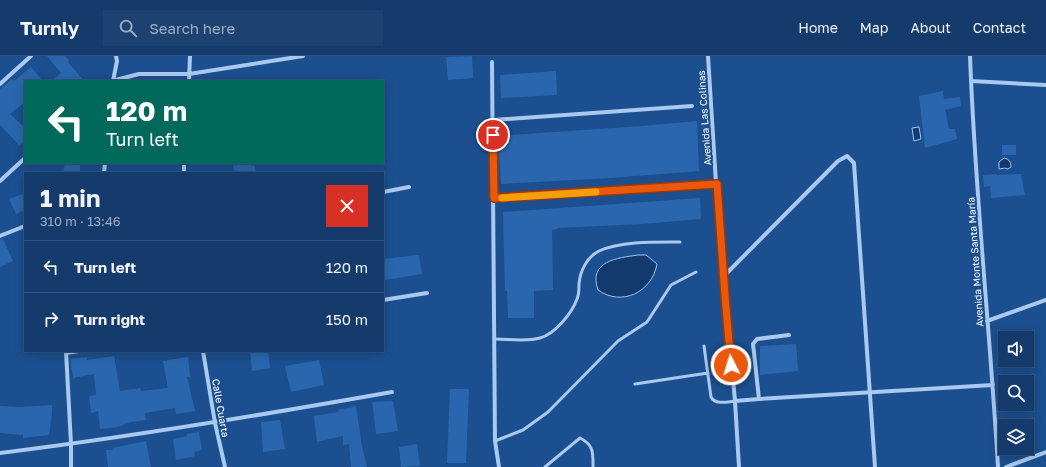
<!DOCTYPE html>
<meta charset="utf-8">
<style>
:root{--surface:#143b6b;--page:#1d4271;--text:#f1f3f6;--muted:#9dadc1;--line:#33557e}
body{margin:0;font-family:"Golos Text",sans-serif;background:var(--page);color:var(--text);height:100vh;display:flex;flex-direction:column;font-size:15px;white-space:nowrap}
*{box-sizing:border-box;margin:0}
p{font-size:13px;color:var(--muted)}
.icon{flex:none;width:22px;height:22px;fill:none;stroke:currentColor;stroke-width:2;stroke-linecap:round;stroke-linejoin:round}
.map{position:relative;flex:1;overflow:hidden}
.drawer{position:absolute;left:24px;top:116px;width:360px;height:180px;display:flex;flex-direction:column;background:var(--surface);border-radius:0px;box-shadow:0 2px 10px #0003,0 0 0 1px var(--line)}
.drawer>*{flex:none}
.top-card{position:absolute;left:24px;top:24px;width:360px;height:84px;border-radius:0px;box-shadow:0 2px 10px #0003,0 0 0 1px var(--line);background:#00695c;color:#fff;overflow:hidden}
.fabs{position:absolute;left:998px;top:275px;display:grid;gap:8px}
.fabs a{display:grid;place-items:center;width:36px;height:36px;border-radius:0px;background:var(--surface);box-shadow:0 2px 10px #0003,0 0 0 1px var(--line);font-size:20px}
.pin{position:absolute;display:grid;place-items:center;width:34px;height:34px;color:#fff;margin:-17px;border:2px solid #fff;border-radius:50%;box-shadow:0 1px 4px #0007}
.me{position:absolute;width:44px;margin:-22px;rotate:355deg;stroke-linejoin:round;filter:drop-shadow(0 0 3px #0008)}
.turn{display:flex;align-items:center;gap:14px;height:84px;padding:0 16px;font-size:18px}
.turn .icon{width:52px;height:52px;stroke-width:2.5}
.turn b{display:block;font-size:28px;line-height:34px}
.round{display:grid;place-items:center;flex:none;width:42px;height:42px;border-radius:0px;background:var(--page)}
.summary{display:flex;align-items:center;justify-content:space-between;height:68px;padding:0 16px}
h1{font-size:24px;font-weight:700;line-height:30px}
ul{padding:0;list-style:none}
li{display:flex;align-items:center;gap:12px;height:52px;padding:0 16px;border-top:1px solid var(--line)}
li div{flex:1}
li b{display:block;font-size:15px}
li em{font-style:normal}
header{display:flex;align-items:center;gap:24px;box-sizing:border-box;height:56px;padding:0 20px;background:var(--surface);border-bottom:1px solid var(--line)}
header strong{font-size:19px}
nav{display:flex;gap:22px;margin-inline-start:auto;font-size:14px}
.search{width:280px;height:36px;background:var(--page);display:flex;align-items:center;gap:10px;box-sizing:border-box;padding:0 14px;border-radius:0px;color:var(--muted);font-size:15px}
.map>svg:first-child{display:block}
</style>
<header>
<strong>Turnly</strong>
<div class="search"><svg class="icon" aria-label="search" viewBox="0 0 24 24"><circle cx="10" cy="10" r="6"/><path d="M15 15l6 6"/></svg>Search here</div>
<nav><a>Home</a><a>Map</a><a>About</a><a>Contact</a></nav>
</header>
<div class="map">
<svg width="1046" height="411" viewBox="0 0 1046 411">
<rect width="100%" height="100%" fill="#1b4f8f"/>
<!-- water -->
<path fill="#123a6d" stroke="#9cc4f0" d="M 919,71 L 921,83 L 914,85 L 912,72 Z
M 1004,102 C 1009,103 1011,106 1011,111 L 1008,113 L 1005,112 L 999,113 L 999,106 Z
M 638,199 L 646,199 L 657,208 C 652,236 622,251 598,234 C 588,205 617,202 638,199 Z"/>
<!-- building -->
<path fill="#2a66ad" d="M 47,0 L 65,0 L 69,5 L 68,6 L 84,25 L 52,25 L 61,17 Z
M 472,0 L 473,22 L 448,24 L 446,1 Z
M 31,11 L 43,25 L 25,25 L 25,46 L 10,58 L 25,72 L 25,85 L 19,89 L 0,69 L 0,33 L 12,23 L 14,25 Z
M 556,15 L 557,39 L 501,42 L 500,19 Z
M 943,35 L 944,43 L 960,41 L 961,50 L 945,54 L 949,73 L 955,73 L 957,83 L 925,92 L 919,40 Z
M 697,65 L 699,115 L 611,122 L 501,128 L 498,80 L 642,70 Z
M 1002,89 L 1016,89 L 1016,99 L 1002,99 Z
M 65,107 L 80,107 L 80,117 L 63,117 Z
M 233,107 L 254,107 L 256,116 L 250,117 L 234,117 Z
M 996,118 L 996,119 L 1021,118 L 1025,139 L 991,142 L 990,130 L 984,131 L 983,119 Z
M 22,138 L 25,144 L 25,154 L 16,158 L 9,143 Z
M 700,142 L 701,163 L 642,168 L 557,172 L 557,173 L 552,174 L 553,234 L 534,235 L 534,262 L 508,262 L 507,235 L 505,235 L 503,156 Z
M 0,183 L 3,183 L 13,205 L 0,211 Z
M 419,199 L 422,218 L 385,224 L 383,203 Z
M 796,288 L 798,315 L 760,319 L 760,290 Z
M 250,295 L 268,295 L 270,312 L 252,315 Z
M 114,300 L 120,335 L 140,332 L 141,335 L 168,332 L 163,305 L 188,301 L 190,321 L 187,321 L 195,355 L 176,358 L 175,352 L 145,357 L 146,364 L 131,366 L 118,371 L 100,373 L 98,355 L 91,357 L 89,340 L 96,339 L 94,318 L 73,322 L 70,303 L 87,301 L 87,304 Z
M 319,304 L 324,329 L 291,336 L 285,310 Z
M 450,333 L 469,333 L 466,407 L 447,407 Z
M 393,345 L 398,375 L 376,378 L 372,346 Z
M 52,349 L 52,357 L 49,379 L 23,382 L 23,379 L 0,377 L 0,350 L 20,351 Z
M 356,350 L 362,390 L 367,411 L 351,411 L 349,388 L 343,389 L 343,380 L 317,386 L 314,360 L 339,356 L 338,354 Z
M 280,364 L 285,393 L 263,396 L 261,366 Z
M 199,376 L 202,394 L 194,396 L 195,400 L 176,404 L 173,383 L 187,380 L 187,378 Z
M 146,385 L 151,411 L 108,411 L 106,394 L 113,394 L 112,392 Z
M 417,388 L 420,410 L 401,411 L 399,391 Z"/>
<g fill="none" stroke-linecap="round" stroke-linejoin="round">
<!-- lane -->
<path stroke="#a9c9ee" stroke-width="3" d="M 495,283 C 509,283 526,286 540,282 C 555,278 572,257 577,243 C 579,239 579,233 579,228 C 580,215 587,201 599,195 C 621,185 656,186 680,186
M 704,290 L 711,341 C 715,349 727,346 735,345
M 635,328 L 708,317
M 495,385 L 523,374 L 548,356 L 618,285 L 647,266 L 671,229 L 696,216
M 545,411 L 580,382 C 594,389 593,397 593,411"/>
<!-- street -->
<path stroke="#a9c9ee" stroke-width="4" d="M 708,0 L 717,143 L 735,345 L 739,411
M 970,0 C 975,137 990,274 998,411
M 492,6 L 495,385 L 499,411
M 112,25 L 139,18 L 189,18 L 303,0
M 113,25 L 117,5 L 116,0
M 189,25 L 190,0
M 971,25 L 1046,29
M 0,28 L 31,0
M 493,64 L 692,50
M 104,117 L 105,107
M 184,117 L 184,107
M 0,125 L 25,102
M 383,136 L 409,131
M 494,142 L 717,128
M 0,180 L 25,170
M 723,221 L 838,105 L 847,100 L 854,107 L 875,411
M 383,244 L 427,237
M 987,265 L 1046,244
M 66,295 L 71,388 L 71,411
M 203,295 L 215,367 L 225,411
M 66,297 L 79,295
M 759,343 L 753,288 L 757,283 L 789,279
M 735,345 L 759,343 L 993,329
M 0,397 C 131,381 262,359 392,336
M 1006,411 L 1046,396"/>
</g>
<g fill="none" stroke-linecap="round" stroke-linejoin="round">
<!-- route casing -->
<g stroke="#983908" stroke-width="10">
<path id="route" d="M 493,79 L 494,142 L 717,128 L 725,240 L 731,309"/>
</g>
<!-- route -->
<use href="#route" stroke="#ea580c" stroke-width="7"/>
<!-- slow -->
<path stroke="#f59e0b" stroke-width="7" d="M 502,142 L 596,136"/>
</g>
<g text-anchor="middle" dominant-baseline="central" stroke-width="4" stroke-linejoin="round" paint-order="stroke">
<!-- street labels -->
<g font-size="10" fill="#fff" stroke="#1b4f8f">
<text transform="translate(704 62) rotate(-94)">Avenida Las Colinas</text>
<text transform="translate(975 206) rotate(-94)">Avenida Monte Santa María</text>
<text transform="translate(221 352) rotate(80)">Calle Cuarta</text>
</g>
</g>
</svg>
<div class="fabs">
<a><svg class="icon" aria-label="sound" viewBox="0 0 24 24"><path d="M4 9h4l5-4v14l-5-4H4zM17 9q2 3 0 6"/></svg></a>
<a><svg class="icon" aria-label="search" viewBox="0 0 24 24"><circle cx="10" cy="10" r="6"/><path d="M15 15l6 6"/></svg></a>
<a><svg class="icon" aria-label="layers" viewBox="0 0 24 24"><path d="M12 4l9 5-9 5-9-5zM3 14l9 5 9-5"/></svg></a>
</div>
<div class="pin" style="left:493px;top:79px;background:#d93025"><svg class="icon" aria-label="arrive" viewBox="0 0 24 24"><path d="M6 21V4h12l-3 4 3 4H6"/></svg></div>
<svg class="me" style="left:731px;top:309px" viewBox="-20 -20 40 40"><circle r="17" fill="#ea580c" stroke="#fff" stroke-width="3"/><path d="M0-11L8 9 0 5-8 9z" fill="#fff"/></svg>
<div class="top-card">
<div class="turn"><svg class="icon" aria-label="left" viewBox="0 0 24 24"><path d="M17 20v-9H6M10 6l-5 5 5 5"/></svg><div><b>120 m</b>Turn left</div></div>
</div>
<section class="drawer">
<div class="summary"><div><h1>1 min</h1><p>310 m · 13:46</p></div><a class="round" style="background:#d93025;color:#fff"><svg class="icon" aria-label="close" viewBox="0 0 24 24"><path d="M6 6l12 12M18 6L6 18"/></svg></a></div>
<ul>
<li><svg class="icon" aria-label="left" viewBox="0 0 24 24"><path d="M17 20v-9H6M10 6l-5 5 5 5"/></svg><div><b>Turn left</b></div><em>120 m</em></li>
<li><svg class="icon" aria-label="right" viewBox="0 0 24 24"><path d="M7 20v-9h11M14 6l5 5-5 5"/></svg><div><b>Turn right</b></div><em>150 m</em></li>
</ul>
</section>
</div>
